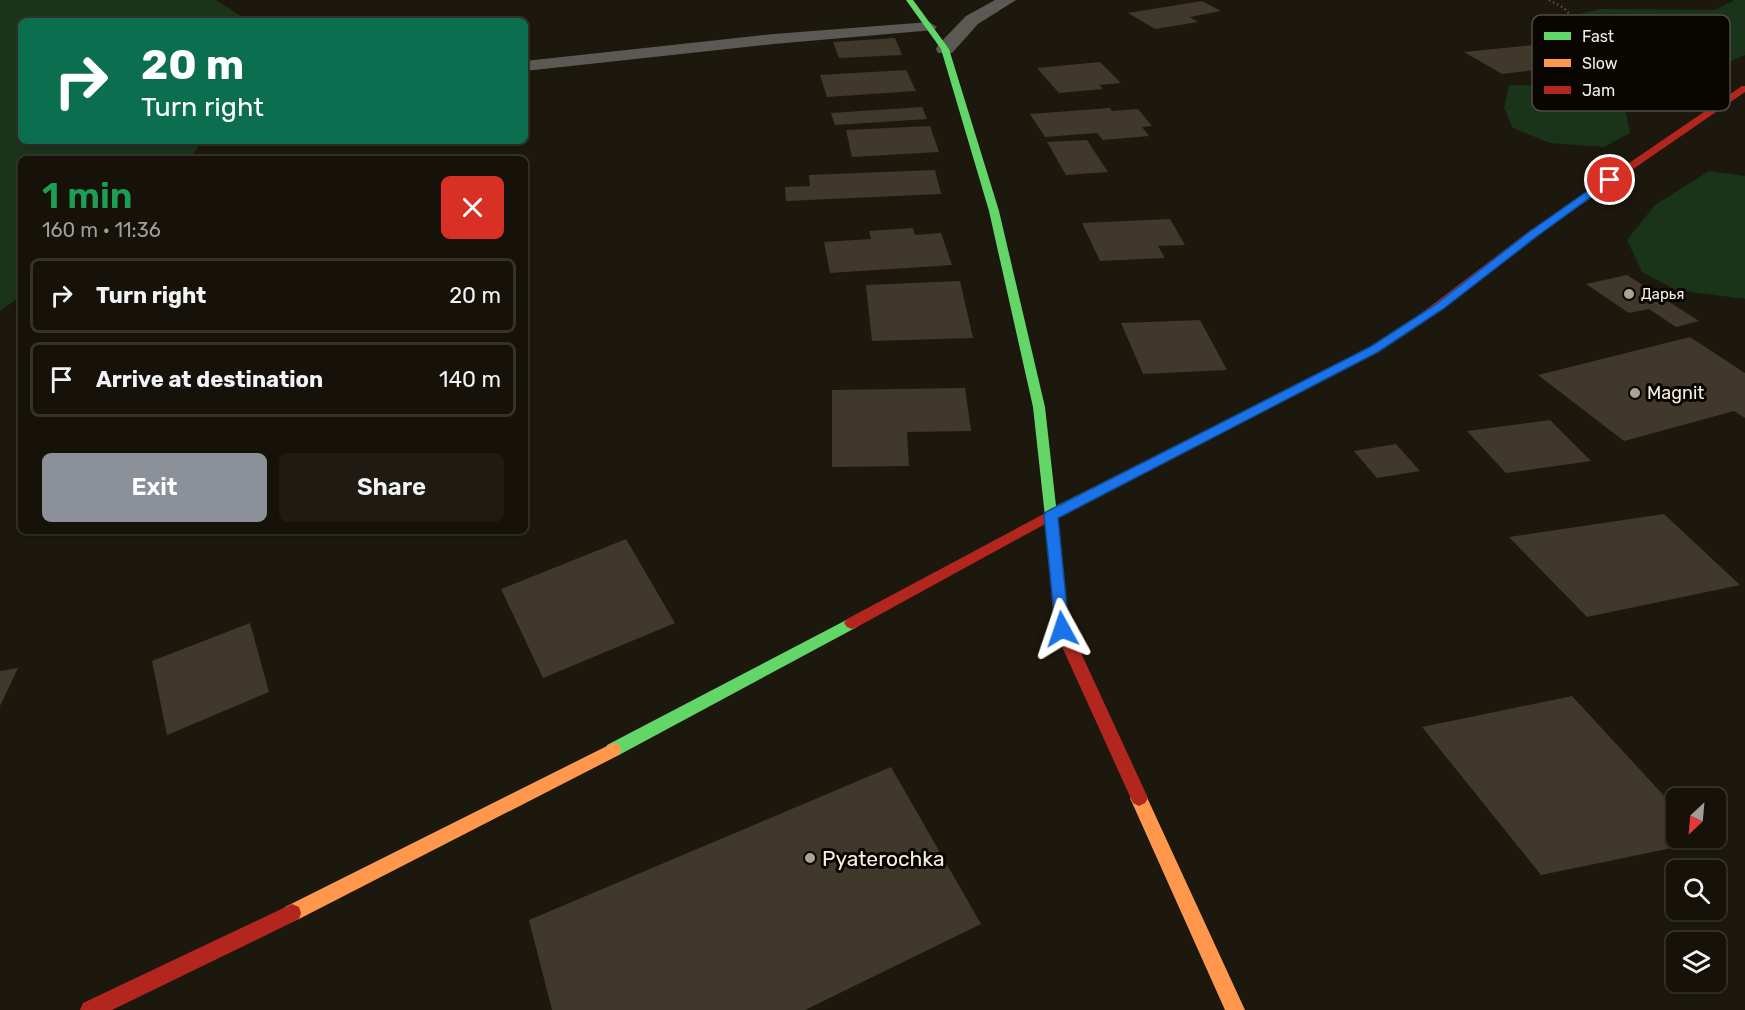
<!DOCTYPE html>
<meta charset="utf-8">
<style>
:root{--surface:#16120a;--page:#1f1b13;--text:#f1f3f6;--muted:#9e9e9c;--line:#35322b;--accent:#8c9099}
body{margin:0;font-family:Rubik,sans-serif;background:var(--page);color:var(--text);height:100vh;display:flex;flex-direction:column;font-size:22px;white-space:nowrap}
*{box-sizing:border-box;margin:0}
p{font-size:20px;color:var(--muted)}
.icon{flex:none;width:33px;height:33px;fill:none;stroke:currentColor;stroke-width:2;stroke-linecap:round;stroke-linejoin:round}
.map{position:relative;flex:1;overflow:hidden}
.panel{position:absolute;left:18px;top:156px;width:510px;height:378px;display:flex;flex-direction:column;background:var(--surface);border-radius:9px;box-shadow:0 2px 4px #0004,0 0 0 2px var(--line)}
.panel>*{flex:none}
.banner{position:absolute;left:18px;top:18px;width:510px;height:126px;border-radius:9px;box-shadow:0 2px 4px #0004,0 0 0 2px var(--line);background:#0b6e4f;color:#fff;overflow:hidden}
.needle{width:39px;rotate:206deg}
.fabs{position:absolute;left:1666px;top:788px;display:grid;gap:12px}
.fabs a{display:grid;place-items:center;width:60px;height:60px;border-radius:9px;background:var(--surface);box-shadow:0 2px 4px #0004,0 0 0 2px var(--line);font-size:30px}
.pin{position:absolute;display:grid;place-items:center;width:51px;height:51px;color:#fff;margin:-26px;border:3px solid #fff;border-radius:50%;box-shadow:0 2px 6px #0007}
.me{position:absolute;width:66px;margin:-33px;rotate:355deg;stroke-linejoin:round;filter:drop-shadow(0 0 4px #0008)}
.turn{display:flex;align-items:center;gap:21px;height:126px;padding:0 24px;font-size:27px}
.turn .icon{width:78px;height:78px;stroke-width:2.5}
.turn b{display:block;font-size:42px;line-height:51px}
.round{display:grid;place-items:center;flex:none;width:63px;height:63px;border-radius:9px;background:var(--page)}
.head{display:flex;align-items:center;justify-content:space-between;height:102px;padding:0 24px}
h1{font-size:36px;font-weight:600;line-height:45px;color:#1e9e55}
.cta{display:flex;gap:12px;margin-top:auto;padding:12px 24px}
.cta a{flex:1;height:69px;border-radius:9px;background:var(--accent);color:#fff;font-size:24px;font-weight:600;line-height:69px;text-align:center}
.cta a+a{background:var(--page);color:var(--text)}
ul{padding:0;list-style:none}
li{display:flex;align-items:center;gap:18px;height:75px;margin:0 12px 9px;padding:0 12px;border:3px solid var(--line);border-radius:9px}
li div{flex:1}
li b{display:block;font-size:22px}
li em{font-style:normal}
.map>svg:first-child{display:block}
</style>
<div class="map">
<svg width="1745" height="1010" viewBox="0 0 1745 1010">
<rect width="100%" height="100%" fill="#1d180d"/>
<!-- green -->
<path fill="#1a3419" d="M 0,0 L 216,0 L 249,21 L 21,21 L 21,141 L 201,141 L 191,159 L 21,159 L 21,296 L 0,311 Z
M 1735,0 L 1745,0 L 1745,55 L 1694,77 L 1650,77 L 1618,95 L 1626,113 L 1630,133 L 1604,147 L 1550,143 L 1513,128 L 1504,108 L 1509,85 L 1568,87 L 1607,77 L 1610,60 L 1565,38 L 1563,18 L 1600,9 L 1715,10 Z
M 1709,171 L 1745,176 L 1745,299 L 1676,290 L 1642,272 L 1627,240 L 1655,205 Z"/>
<!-- building -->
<path fill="#40382a" d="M 1202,1 L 1221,11 L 1190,17 L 1198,22 L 1155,29 L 1128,13 Z
M 895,38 L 902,55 L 839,58 L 833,42 Z
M 1544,44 L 1584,64 L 1502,74 L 1464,52 Z
M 1100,62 L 1121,83 L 1099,85 L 1103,89 L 1059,93 L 1037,68 Z
M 906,70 L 916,91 L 827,97 L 820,75 Z
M 922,107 L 927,119 L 835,125 L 831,113 Z
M 1110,108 L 1112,111 L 1138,109 L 1152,126 L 1142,127 L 1149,136 L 1103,140 L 1097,133 L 1045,137 L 1030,114 Z
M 930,126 L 939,152 L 852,157 L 846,130 Z
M 1087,140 L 1108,172 L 1066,175 L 1047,142 Z
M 935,170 L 941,194 L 786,201 L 785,187 L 810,186 L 809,175 Z
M 1170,219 L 1185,245 L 1158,246 L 1165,258 L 1100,261 L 1082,223 Z
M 913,228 L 915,235 L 941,233 L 952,265 L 830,273 L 824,242 L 871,239 L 869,231 Z
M 1627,275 L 1699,321 L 1676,327 L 1649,309 L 1629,313 L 1586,284 Z
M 960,281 L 973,338 L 872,341 L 866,285 Z
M 1200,320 L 1227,370 L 1143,374 L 1121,323 Z
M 1690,337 L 1745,373 L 1745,418 L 1734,411 L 1624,441 L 1538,375 Z
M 965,388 L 971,431 L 907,432 L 909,466 L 832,467 L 832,390 Z
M 1550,420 L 1591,461 L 1506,473 L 1467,431 Z
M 1396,444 L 1420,471 L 1377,478 L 1354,451 Z
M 1664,514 L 1740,585 L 1587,617 L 1509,537 Z
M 626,539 L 675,623 L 543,678 L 501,589 Z
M 250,623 L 269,692 L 167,735 L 152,661 Z
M 18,668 L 0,706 L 0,671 Z
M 1572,696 L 1677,810 L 1677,837 L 1702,837 L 1706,841 L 1541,875 L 1422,727 Z
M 891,767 L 981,924 L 805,1010 L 552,1010 L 529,920 Z"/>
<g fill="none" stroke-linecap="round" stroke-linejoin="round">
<!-- path -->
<path stroke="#5c5954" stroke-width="2" stroke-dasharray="1.5 3" stroke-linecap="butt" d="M 1549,0 L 1564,8 L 1596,43 L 1633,62 L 1675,91"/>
<!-- lane -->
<path fill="#5a5954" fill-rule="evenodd" d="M 929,22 L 937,27 L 934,30 L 774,44 L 525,71 L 525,61 L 774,34 Z"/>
<!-- street -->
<path fill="#5a5954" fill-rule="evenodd" d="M 995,0 L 1016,0 L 978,24 L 952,53 L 938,53 L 936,49 L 938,45 L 966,16 Z"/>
<!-- fast -->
<path fill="#63d668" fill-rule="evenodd" d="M 906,0 L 913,0 L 949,49 L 999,211 L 1045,407 L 1056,506 L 1370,348 L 1415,318 L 1423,318 L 1425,320 L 1378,352 L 1058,517 L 1064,576 L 1062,580 L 1052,580 L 1033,407 L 989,211 L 941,49 Z
M 852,617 L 857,619 L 860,623 L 857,627 L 619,755 L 613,757 L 607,755 L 605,750 L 607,745 Z"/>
<!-- slow -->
<path fill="#ff974d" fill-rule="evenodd" d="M 613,743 L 619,745 L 621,750 L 619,755 L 299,919 L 292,922 L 285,919 L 283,913 L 285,907 Z
M 1139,790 L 1145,793 L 1245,1010 L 1225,1010 L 1130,798 L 1133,793 Z"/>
<!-- jam -->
<path fill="#b3261e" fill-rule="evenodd" d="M 1742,86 L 1745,86 L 1745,92 L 1536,236 L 1423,322 L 1415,322 L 1415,318 L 1528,232 Z
M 1051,510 L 1058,515 L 1056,518 L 857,627 L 852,629 L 847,627 L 844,623 L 847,619 Z
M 1057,571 L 1062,572 L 1064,576 L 1070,629 L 1148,798 L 1145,803 L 1139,806 L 1133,803 L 1054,629 L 1050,576 L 1052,572 Z
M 292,904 L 299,907 L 301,913 L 299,919 L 112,1010 L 80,1010 L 83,1003 Z"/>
</g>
<!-- route -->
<path fill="#1a73e8" stroke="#114b97" stroke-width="1.5" d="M 1606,178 L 1614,180 L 1536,237 L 1443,309 L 1378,352 L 1058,518 L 1069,629 L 1062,635 L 1056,633 L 1044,515 L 1046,512 L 1370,347 L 1435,305 L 1529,232 Z"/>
<!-- markers -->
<g fill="#a9a497" stroke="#090602" stroke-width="2">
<circle cx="1629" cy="294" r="6"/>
<circle cx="1635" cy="393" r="6"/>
<circle cx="810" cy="858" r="6"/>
</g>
<g text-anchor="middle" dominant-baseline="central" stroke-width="6" stroke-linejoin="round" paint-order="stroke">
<!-- far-poi labels -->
<g font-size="15" fill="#f4efe2" stroke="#090602" text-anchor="start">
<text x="1641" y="294">Дарья</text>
</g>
<!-- poi labels -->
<g font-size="18" fill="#f4efe2" stroke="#090602" text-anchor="start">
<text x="1647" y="393">Magnit</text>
</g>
<!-- near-poi labels -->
<g font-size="21" fill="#f4efe2" stroke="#090602" text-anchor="start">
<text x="822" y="858">Pyaterochka</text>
</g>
</g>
<!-- legend -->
<rect x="1532" y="15" width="198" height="96" rx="9" fill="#090602" stroke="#504c45" stroke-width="1.5"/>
<rect x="1544" y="32" width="27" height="8" fill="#63d668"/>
<rect x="1544" y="59" width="27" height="8" fill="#ff974d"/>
<rect x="1544" y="86" width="27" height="8" fill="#b3261e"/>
<g font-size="16" fill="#f4efe2">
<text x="1582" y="42">Fast</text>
<text x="1582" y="69">Slow</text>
<text x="1582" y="96">Jam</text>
</g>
</svg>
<div class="fabs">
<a><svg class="needle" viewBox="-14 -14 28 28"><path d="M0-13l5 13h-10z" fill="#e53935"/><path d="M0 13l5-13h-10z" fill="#9e9e9c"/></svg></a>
<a><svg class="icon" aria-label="search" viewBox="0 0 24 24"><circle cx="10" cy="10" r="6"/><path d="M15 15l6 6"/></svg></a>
<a><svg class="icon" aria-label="layers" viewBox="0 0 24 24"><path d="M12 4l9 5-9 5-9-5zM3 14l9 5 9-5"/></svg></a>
</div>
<div class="pin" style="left:1610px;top:180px;background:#d93025"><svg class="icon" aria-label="arrive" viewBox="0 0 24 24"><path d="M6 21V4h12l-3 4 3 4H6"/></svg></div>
<svg class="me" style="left:1062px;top:629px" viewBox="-20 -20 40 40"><path d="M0-17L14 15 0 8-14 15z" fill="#1a73e8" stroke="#fff" stroke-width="4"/></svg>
<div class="banner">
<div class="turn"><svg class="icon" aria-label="right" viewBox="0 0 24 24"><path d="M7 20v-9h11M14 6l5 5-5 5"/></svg><div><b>20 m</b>Turn right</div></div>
</div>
<section class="panel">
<div class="head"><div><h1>1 min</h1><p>160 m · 11:36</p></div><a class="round" style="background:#d93025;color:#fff"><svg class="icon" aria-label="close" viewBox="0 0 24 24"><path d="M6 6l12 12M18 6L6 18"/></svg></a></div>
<ul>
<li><svg class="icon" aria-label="right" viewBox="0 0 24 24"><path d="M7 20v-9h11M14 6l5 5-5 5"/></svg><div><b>Turn right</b></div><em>20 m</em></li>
<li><svg class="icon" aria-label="arrive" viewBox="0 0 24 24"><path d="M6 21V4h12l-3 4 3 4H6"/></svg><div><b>Arrive at destination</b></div><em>140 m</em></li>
</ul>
<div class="cta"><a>Exit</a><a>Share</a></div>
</section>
</div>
